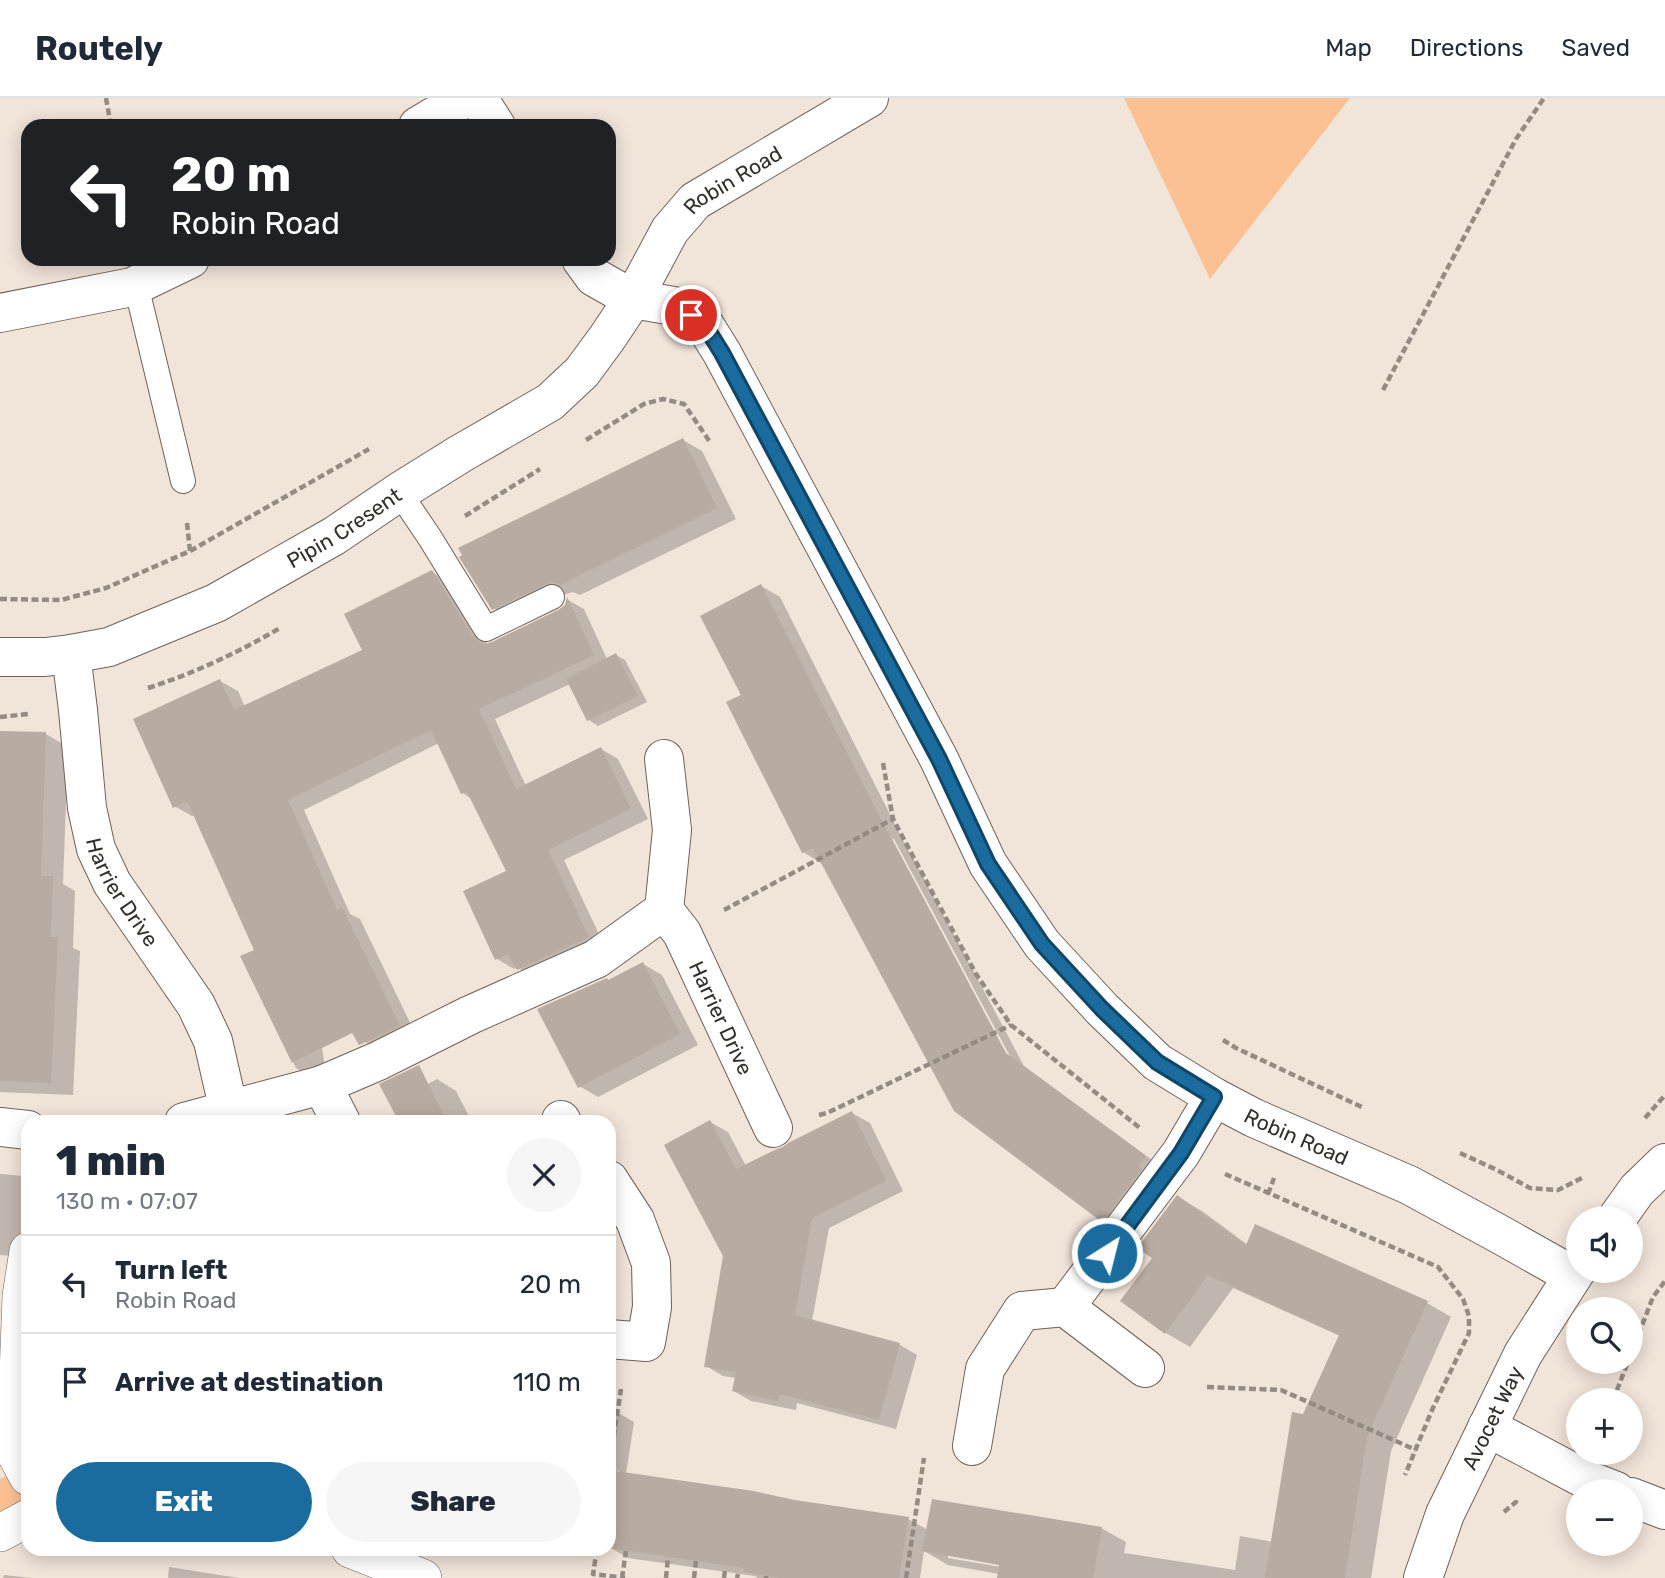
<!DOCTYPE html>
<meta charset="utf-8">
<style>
:root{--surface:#fff;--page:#f6f6f7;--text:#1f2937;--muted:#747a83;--line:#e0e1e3;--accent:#196c9d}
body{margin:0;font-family:Rubik,sans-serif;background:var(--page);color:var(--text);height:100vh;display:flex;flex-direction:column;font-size:26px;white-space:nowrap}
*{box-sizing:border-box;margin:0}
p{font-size:23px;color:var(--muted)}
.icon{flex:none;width:38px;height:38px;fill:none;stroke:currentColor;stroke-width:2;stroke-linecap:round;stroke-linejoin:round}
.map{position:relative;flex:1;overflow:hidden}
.sheet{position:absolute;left:21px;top:1017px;width:595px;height:441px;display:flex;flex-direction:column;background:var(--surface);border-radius:21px;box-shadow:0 4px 18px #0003}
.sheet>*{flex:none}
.hud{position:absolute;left:21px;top:21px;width:595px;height:147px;border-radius:21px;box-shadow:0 4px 18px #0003;background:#202124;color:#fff;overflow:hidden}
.tools{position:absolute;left:1566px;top:1108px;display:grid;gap:14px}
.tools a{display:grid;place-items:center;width:77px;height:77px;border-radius:50%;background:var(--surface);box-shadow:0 4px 18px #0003;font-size:35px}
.pin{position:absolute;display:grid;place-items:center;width:60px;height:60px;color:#fff;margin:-30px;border:4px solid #fff;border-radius:50%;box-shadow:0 2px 7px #0007}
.me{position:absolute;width:77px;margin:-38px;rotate:36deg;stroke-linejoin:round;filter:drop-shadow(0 0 5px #0008)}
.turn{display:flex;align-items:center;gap:24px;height:147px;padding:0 35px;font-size:32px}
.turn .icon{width:91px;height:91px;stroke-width:2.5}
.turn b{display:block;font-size:49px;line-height:60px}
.round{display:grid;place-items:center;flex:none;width:74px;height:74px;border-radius:37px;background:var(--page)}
.summary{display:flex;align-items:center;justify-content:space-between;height:119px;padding:0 35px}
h1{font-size:42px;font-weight:800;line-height:52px}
.button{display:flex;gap:14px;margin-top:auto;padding:14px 35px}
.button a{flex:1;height:80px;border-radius:42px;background:var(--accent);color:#fff;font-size:28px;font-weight:800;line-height:80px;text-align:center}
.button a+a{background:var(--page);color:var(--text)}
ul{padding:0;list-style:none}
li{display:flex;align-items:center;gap:21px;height:98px;padding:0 35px;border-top:2px solid var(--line)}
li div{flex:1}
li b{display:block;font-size:26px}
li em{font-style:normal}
header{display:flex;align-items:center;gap:42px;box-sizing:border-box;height:98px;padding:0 35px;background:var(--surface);border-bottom:2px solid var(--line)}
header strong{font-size:33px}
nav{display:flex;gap:38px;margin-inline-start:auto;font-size:24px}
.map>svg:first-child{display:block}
</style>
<header>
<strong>Routely</strong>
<nav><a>Map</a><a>Directions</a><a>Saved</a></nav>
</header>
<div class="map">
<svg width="1665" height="1480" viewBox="0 0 1665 1480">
<rect width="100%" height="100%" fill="#f1e4d9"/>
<!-- green -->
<path fill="#fbc192" d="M 1124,0 L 1350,0 L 1210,181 Z
M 11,1375 L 26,1402 L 0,1420 L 0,1381 Z"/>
<!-- shadow -->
<path fill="#0003" fill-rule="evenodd" d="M 683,342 L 702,353 L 736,421 L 580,497 L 573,494 L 566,496 L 512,522 L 493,510 Z
M 432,474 L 449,484 L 488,547 L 559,514 L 566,508 L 568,502 L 584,511 L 607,561 L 616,557 L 625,562 L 647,604 L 598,628 L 589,622 L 570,586 L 495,621 L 526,688 L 601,651 L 618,661 L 648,721 L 564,762 L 605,849 L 535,881 L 517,869 L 514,871 L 497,861 L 509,774 L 473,702 L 463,695 L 439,645 L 304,712 L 350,816 L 360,821 L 416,937 L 382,954 L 365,944 L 307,847 L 326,977 L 314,980 L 296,970 L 242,859 L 256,852 L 195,717 L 192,718 L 174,708 L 220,583 L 238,593 L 245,609 L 365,553 Z
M 761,488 L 780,499 L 908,752 L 910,754 L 1024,968 L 1163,1070 L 1121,1133 L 1103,1122 L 821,765 L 803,754 L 743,597 ZM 890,741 L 894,741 L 1012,962 L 1008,963 Z
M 0,635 L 46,636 L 68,649 L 63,786 L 75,793 L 73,850 L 80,853 L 73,997 L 0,994 Z
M 643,866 L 662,877 L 698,947 L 598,999 L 579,988 L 610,883 Z
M 437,981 L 456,993 L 472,1024 L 405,1024 L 395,1004 Z
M 852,1015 L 870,1025 L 903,1093 L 829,1130 L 812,1223 L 900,1247 L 917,1257 L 896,1331 L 797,1305 L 796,1312 L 751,1303 L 734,1293 L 736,1280 L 723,1278 L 706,1268 L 725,1158 L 710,1024 L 728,1034 L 746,1068 Z
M 0,1076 L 23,1078 L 28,1080 L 28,1152 L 25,1159 L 0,1157 Z
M 1177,1099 L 1202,1113 L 1248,1147 L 1256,1129 L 1427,1205 L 1451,1219 L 1391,1353 L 1371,1480 L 999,1480 L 999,1476 L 948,1467 L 924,1453 L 920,1480 L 758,1480 L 755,1478 L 628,1460 L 609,1449 L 620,1373 L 609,1372 L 609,1312 L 615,1313 L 634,1324 L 626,1376 L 908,1421 L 928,1432 L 1101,1430 L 1126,1444 L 1124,1455 L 1235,1472 L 1240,1438 L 1273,1444 L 1304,1318 L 1340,1238 L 1233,1190 L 1190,1249 L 1166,1235 L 1154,1160 ZM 948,1456 L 1008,1467 L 1007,1470 L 948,1460 Z
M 169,1469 L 239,1480 L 168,1480 Z
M 4,1477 L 32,1480 L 3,1480 Z"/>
<!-- building -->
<path fill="#b8aba1" d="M 683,340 L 717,410 L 576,479 L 561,487 L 562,488 L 554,484 L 546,486 L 492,512 L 459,459 L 462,457 L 458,450 Z
M 432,472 L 473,539 L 478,543 L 485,546 L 492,544 L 558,512 L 565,507 L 567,499 L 594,557 L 479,611 L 516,691 L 601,649 L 631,711 L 548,752 L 589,839 L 517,872 L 508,856 L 495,862 L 463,793 L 506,773 L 467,694 L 461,696 L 431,632 L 288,702 L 337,812 L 342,809 L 400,928 L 359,947 L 352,935 L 292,965 L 240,858 L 254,852 L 187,703 L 173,710 L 133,621 L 220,581 L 234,612 L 362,552 L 344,516 Z
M 761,486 L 891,741 L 892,741 L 1006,955 L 1146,1058 L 1138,1068 L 1142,1071 L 1102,1124 L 954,1013 L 813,750 L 802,755 L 726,604 L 741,597 L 700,518 Z
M 616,555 L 638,598 L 587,623 L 566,581 Z
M 0,633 L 46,634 L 41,778 L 53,778 L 51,839 L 58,839 L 51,985 L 0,983 Z
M 643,864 L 680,936 L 578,990 L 537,911 L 607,880 L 608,882 Z
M 419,967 L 447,1024 L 399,1024 L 379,986 Z
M 852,1013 L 886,1083 L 812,1120 L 795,1217 L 900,1245 L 879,1322 L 780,1296 L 778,1303 L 732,1293 L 736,1274 L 704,1269 L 723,1158 L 664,1047 L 710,1022 L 736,1071 L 777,1051 L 783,1049 L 788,1045 Z
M 1177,1097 L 1246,1147 L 1255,1126 L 1428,1203 L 1367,1339 L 1345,1480 L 1265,1480 L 1292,1314 L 1303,1316 L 1339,1237 L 1208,1177 L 1165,1236 L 1120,1203 L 1152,1160 L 1137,1150 Z
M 609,1372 L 753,1393 L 795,1402 L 909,1419 L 899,1480 L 781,1480 L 744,1474 L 745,1470 L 609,1450 Z
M 932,1401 L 1102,1429 L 1093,1480 L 997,1480 L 999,1467 L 922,1453 Z"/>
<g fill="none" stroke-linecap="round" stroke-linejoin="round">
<!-- service casing -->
<g stroke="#6e6259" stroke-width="26">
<path id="service" d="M 136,187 L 183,383
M 399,394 L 430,440 L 486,531 L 552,499"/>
</g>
<!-- pedestrian casing -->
<g stroke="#6e6259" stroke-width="38">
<path id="pedestrian" d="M 28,1153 L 21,1198 L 15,1355 L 28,1379
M 0,1435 L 28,1420
M 350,1451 L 423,1480"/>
</g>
<!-- minor casing -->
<g stroke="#6e6259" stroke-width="40">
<g id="minor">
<path d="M 478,0 L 496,28"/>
<path d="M 418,28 L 465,0"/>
<path id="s1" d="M 581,161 L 594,179 L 633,201 L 679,209 L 704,226 L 722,255 L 939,661 L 988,766 L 1042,846 L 1102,911 L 1157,964 L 1214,999 L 1254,1020 L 1409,1087 L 1501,1137 L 1572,1177"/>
<path d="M 0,215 L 132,189 L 190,161"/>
<path id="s2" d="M 71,556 L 78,612 L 87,710 L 96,751 L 112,785 L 196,907 L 213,943 L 229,1013"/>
<path id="s3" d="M 0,559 L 45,559 L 71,556 L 109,549 L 216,505 L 334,438 L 399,394 L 460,356 L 550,304 L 582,274 L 607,240 L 633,201 L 670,132 L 695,103 L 869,0"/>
<path d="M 664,661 L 672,732 L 664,812"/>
<path d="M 322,987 L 341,1024"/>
<path d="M 561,1022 L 562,1024"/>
<path id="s4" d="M 184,1024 L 322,987 L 378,963 L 470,917 L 596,861 L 664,812 L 682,835 L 773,1030"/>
<path d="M 0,1029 L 28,1032"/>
<path d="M 609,1082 L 635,1122 L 651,1165 L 652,1209 L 646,1244 L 609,1241"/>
<path d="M 1617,1120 L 1637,1092 L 1665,1065"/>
<path d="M 1145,1270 L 1065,1209 L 1181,1055 L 1214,999"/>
<path d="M 1487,1329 L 1585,1381 L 1616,1393"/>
<path d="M 972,1348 L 985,1271 L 1022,1213 L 1065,1209"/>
<path d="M 1631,1399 L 1665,1412"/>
<path id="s5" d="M 1423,1480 L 1445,1416 L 1523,1256 L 1578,1170"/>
</g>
</g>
<!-- path -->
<path stroke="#948b83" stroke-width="4.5" stroke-dasharray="7 3.5" stroke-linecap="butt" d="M 106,0 L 111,28
M 1383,292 L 1516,41 L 1544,0
M 586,342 L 644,306 L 663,301 L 684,306 L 710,344
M 465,418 L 540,371
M 187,425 L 190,453
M 0,501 L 61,502 L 106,490 L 190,453 L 369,351
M 148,590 C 195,575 239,554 280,530
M 0,619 L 28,616
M 883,665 L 893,721 L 976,876 L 1011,927 L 1140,1030
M 724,812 L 893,721
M 1223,942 L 1236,950 L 1364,1010
M 819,1017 L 827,1015 L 1011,927
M 1645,1020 L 1665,997
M 1460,1055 L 1497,1072 L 1530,1090 L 1558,1092 L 1584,1079
M 1225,1076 L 1438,1169 L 1463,1201 L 1469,1218 L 1469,1235 L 1432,1312 L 1405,1377
M 1268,1096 L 1274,1080
M 1631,1256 L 1653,1199 L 1665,1183
M 1207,1289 L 1281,1292 L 1416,1352
M 1613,1302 L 1628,1264
M 609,1370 L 621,1291
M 1504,1414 L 1516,1404 L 1519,1406
M 597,1451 L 593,1476 L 625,1480
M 622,1480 L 626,1453
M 666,1480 L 668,1459
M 694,1480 L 696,1463
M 724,1480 L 725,1472
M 737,1480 L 738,1476
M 766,1480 L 766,1478
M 906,1480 L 924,1360"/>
<!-- service -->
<use href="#service" stroke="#fff" stroke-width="24"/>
<!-- pedestrian -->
<use href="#pedestrian" stroke="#fff" stroke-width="37"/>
<!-- minor -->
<use href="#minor" stroke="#fff" stroke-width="38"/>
</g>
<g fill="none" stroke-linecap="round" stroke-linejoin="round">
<!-- route casing -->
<g stroke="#104666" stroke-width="18">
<path id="route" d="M 691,217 L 704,226 L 722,255 L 939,661 L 988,766 L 1042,846 L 1102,911 L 1157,964 L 1214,999 L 1181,1055 L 1107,1155"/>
</g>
<!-- route -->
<use href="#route" stroke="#196c9d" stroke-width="12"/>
</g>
<g text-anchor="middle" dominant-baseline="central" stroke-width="5" stroke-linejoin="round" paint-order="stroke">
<!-- street labels -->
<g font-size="21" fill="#352f2b" stroke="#fff1e6">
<text stroke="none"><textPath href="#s3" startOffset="908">Robin Road</textPath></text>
<text stroke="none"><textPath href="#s3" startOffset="374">Pipin Cresent</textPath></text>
<text stroke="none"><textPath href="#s2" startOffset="247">Harrier Drive</textPath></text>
<text stroke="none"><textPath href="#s4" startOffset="651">Harrier Drive</textPath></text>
<text stroke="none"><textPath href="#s1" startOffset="1174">Robin Road</textPath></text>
<text stroke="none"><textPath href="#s5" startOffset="175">Avocet Way</textPath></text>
</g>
</g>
</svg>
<div class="tools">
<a><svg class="icon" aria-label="sound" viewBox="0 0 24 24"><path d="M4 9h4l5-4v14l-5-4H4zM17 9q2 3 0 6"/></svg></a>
<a><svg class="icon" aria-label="search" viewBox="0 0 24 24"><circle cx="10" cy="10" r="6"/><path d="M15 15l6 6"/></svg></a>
<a>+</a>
<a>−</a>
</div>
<div class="pin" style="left:691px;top:217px;background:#d93025"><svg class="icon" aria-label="arrive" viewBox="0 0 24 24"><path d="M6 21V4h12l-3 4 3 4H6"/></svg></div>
<svg class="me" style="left:1107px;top:1155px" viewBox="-20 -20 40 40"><circle r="17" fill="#196c9d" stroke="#fff" stroke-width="3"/><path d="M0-11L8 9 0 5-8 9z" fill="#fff"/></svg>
<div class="hud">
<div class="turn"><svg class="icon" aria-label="left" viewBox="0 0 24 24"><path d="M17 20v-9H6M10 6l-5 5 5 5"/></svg><div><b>20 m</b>Robin Road</div></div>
</div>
<section class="sheet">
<div class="summary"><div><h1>1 min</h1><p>130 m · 07:07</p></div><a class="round"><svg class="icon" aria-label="close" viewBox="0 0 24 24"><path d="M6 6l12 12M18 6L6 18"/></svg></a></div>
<ul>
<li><svg class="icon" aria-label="left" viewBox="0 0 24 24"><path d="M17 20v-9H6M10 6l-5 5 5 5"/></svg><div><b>Turn left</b><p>Robin Road</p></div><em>20 m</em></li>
<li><svg class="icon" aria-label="arrive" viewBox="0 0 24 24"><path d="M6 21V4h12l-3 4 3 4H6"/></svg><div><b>Arrive at destination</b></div><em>110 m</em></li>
</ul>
<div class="button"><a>Exit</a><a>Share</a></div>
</section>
</div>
